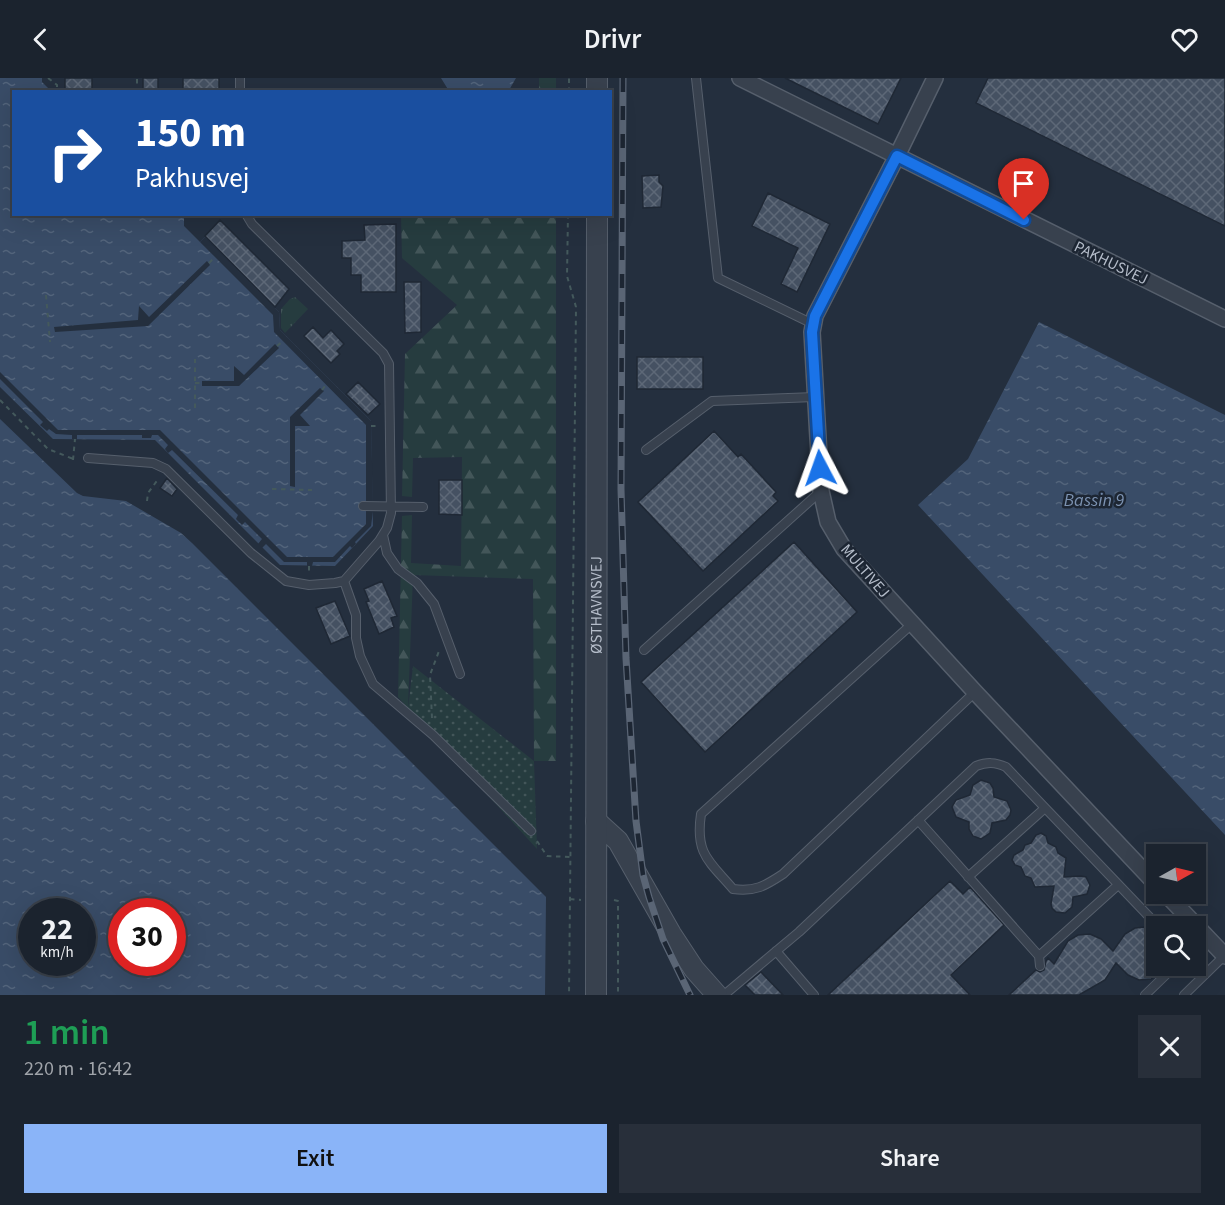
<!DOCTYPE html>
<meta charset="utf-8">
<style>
:root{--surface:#1b232e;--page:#282f3a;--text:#f1f3f6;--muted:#a0a4aa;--line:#39404a;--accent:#8ab4f8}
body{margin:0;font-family:"Source Sans 3",sans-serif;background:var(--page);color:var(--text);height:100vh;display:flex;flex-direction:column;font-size:22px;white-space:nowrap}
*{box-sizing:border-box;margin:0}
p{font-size:20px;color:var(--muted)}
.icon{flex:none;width:33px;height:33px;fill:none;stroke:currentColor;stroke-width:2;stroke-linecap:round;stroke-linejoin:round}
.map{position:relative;height:917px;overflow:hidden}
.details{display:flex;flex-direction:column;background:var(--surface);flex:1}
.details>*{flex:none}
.top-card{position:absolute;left:12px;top:12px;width:600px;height:126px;border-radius:0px;box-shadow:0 6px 24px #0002,0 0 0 2px var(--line);background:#1a4fa0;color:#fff;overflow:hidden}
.needle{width:39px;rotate:82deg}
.fabs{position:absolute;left:1146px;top:766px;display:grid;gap:12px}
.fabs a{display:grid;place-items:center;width:60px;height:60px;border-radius:0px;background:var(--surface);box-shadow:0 6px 24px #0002,0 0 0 2px var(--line);font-size:30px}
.speed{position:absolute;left:18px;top:820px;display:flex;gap:12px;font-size:30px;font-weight:700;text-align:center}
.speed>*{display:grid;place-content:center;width:78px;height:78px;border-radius:50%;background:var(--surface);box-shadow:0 6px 24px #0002,0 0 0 2px var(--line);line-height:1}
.speed small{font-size:15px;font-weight:400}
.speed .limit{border:9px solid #d22;background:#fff;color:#111}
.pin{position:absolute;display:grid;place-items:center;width:51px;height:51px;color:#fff;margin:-62px -26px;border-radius:50% 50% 50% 0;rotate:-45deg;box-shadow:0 0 6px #0007}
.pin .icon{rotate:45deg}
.me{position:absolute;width:66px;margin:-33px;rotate:356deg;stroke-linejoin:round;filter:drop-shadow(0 0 4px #0008)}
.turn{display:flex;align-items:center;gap:21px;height:126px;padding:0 24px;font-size:27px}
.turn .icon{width:78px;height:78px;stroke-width:2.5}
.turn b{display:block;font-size:42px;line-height:51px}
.round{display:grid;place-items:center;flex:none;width:63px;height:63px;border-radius:0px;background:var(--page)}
.summary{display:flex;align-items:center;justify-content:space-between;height:102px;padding:0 24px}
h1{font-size:36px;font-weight:600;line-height:45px;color:#1e9e55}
.action{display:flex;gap:12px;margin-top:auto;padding:12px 24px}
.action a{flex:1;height:69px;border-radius:0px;background:var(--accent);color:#111;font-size:24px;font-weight:600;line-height:69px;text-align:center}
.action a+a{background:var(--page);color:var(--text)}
header{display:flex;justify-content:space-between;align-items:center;height:78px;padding:0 24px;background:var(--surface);font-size:27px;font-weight:600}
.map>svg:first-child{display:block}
</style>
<header><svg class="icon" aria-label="back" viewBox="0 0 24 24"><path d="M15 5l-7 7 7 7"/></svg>Drivr<svg class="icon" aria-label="heart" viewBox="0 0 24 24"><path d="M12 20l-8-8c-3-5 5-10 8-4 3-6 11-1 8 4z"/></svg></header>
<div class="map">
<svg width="1225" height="917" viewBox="0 0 1225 917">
<defs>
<pattern id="grass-dots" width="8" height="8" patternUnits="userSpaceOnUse" patternTransform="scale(1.5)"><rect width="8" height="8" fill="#263c3f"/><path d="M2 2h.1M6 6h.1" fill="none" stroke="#435659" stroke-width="1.8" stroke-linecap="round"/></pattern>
<pattern id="forest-firs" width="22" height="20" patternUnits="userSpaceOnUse" patternTransform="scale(1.5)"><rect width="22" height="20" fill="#263c3f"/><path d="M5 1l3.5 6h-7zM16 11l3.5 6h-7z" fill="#435659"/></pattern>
<pattern id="park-tufts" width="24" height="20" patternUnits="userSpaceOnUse" patternTransform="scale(1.5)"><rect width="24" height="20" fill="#263c3f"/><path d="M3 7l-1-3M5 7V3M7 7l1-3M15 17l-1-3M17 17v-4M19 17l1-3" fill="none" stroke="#435659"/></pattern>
<pattern id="water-ripples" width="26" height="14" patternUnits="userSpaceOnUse" patternTransform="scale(1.5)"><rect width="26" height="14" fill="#394c67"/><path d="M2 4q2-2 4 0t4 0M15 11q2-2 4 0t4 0" fill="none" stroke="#53647b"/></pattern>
<pattern id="building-cross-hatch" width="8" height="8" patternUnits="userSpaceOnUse" patternTransform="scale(1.5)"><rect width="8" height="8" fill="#455162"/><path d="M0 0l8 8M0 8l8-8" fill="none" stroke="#5d6877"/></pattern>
</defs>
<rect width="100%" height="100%" fill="#242f3e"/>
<!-- grass -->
<path fill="url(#grass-dots)" d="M 413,588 L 534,683 L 537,771 L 408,630 Z"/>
<!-- forest -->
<path fill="url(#forest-firs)" d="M 539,0 L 556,0 L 556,13 L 539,13 Z
M 401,137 L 556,137 L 556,683 L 534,683 L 533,501 L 413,497 L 408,630 L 398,619 L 402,438 L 412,437 L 411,485 L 461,488 L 462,379 L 413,380 L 412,419 L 402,418 L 405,276 L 457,227 L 402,180 Z"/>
<!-- park -->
<path fill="url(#park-tufts)" d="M 295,219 L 308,231 L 285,255 L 281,250 L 281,231 L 290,221 Z"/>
<!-- water -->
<path fill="url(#water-ripples)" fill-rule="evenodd" d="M 0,0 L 42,0 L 42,4 L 50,12 L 14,14 L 14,136 L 184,137 L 184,148 L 200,164 L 205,159 L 279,234 L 280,252 L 371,343 L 373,448 L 335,488 L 280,487 L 155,362 L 53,361 L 0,309 Z
M 441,0 L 516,0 L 508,14 L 449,13 Z
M 1039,244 L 1225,337 L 1225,757 L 918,427 L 968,381 Z
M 0,341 L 77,415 L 83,418 L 126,423 L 181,455 L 192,465 L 546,819 L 545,917 L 0,917 ZM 32,834 L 82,834 L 82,885 L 32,885 ZM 122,834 L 172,834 L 172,885 L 122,885 Z"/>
<!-- pier -->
<path fill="#242f3e" d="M 205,159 L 279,234 L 280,252 L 371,343 L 373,426 L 366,425 L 366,347 L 274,254 L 273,237 L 200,164 Z
M 207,183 L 210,187 L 148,248 L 55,254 L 54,249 L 138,242 L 139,228 L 149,239 Z
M 275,266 L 279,270 L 239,308 L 202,308 L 202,303 L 234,303 L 234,288 L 244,297 Z
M 0,294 L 58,352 L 160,352 L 287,479 L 333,479 L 366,446 L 366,433 L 373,433 L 371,448 L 355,464 L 356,466 L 352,470 L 350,468 L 335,484 L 313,484 L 312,488 L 307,488 L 307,484 L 284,484 L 266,466 L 262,470 L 258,466 L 262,461 L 245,444 L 242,447 L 236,441 L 238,437 L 172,372 L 168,375 L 165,371 L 168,367 L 158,357 L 152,357 L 151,360 L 142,360 L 142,357 L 77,357 L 77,361 L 72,361 L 72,357 L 56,356 L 49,351 L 47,353 L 40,347 L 43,344 L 0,301 Z
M 320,310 L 324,313 L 300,337 L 310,348 L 295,348 L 295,409 L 290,408 L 290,339 Z"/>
<!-- building -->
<path fill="url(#building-cross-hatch)" stroke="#1f2835" stroke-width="1.5" d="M 65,0 L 92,0 L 92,14 L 65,14 Z
M 143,0 L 158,0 L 158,14 L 143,14 Z
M 183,0 L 219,0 L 219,14 L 183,14 Z
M 785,0 L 901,0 L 878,46 Z
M 988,0 L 1225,0 L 1225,148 L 976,25 Z
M 659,97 L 659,104 L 663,108 L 661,129 L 643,130 L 642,98 Z
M 768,115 L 830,146 L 797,214 L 781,206 L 798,170 L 752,148 Z
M 220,142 L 289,211 L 275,229 L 205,158 Z
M 396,146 L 396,214 L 361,214 L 361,197 L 351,197 L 351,180 L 342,180 L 342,163 L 365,162 L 364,147 Z
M 404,204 L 421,204 L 421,254 L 405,255 Z
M 313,249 L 323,260 L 331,252 L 344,266 L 337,273 L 340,276 L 331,285 L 304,258 Z
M 637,279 L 703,279 L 703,311 L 637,311 Z
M 358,304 L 380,326 L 368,337 L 346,316 Z
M 714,353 L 738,379 L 741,376 L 776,414 L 773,418 L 778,423 L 703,493 L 638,424 Z
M 167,400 L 177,411 L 172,418 L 160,410 Z
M 439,402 L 462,402 L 462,437 L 439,436 Z
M 794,464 L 857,534 L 705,674 L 641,604 Z
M 382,503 L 397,538 L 391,540 L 394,549 L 379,556 L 366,524 L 369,523 L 364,511 Z
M 335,523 L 350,558 L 331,566 L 316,530 Z
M 981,702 L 990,705 L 993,710 L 994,719 L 1007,723 L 1011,732 L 1010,737 L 1006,742 L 992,745 L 990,755 L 981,761 L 973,758 L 969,751 L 969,744 L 956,739 L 952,729 L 956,722 L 970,717 L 973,707 Z
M 1041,755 L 1046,758 L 1048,765 L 1056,769 L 1058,775 L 1066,780 L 1064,799 L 1081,798 L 1086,799 L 1090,807 L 1087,816 L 1073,819 L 1072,829 L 1065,835 L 1056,834 L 1052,830 L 1051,826 L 1054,808 L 1035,809 L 1031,800 L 1025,798 L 1021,789 L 1015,787 L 1012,782 L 1014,777 L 1023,772 L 1025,767 L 1031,765 L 1036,757 Z
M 950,803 L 963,816 L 970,809 L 1004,847 L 951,897 L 970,917 L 828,917 Z
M 1146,849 L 1156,854 L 1156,888 L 1166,888 L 1151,901 L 1139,902 L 1128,897 L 1116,885 L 1105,902 L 1079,917 L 1009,917 L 1036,892 L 1040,894 L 1044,892 L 1046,883 L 1048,880 L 1054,886 L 1068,863 L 1078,857 L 1090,856 L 1101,861 L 1113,873 L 1125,856 L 1135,850 Z
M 761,894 L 783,917 L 755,917 L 745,907 Z"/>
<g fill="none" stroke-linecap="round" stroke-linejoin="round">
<!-- service casing -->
<g stroke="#565f6c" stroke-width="10">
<path id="service" d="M 240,0 L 240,14
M 696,0 L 718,200 L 813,246
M 646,372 L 712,323 L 815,319
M 88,380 L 153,385 L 166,391 L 251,475 L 286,503 L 309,507 L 335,505 L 344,503 L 379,463 L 387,450 L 391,435 L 389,286 L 383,275 L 252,146 L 246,136
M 363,428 L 423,429
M 383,457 L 387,475 L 398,491 L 417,505 L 434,526 L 460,596
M 344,503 L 356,537 L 356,560 L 360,578 L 373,606 L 433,657 L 531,753
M 912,546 L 701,736 C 695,776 709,783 733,811 C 755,814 765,808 783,796 L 975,614
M 644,572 L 821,413
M 918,742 L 1039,878 L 1040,888
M 968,799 L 1045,730
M 776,873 L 814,917
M 1039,878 L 1118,807
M 724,917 L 799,854 L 976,688 C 987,684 995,684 1006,689 L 1159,849
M 1145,917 L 1175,888
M 1184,917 L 1224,878"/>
</g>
<!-- minor casing -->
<g stroke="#565f6c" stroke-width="18">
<path id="minor" d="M 740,0 L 1225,241
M 935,0 L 897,78 L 815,238 L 812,254 L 821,413 L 828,444 L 844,471 L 975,614 L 1156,806
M 1166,816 L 1225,878"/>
</g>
<!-- tertiary casing -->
<g stroke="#565f6c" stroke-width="22">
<g id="tertiary">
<path d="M 597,14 L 597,0"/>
<path d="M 596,743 L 618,763 L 671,856 L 694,891 L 717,917"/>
<path id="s1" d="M 596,917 L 597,136"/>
</g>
</g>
<!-- path -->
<path stroke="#44595c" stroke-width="2" stroke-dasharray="4.5 4.5" stroke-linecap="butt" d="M 48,0 L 57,7 L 57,14
M 135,14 L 137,11 L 137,0
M 569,14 L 569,0
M 568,136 L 567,198 L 576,229 L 569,917
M 209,185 L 215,179
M 46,217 L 50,264
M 277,268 L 283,263
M 195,305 L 202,305
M 322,312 L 326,307
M 0,322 L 48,371 L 76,382
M 195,330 L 195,281
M 371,348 L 380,348
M 73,382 L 75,361
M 272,411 L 312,412
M 147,423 L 148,415 L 159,400
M 309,488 L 309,497
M 432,640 L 430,597 L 439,573
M 537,763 L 547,778 L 570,779
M 570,821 L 581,822
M 614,822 L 618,823 L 618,917"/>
<!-- service -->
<use href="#service" stroke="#38414e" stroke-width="8"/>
<!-- minor -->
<use href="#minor" stroke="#38414e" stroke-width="15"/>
<!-- tertiary -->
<use href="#tertiary" stroke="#38414e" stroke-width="20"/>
<!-- rail casing -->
<g stroke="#5a6575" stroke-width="7">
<path id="rail" d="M 623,0 L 621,411 L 626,580 L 636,743 L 643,797 L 649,819 L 663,861 L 690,917"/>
</g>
<!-- rail -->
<use href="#rail" stroke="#1d2633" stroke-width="4.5" stroke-dasharray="14" stroke-linecap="butt"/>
</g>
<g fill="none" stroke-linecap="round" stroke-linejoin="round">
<!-- route casing -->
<g stroke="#114b97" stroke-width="15">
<path id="route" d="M 820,390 L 812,254 L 815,238 L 897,78 L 1024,142"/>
</g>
<!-- route -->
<use href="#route" stroke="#1a73e8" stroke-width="10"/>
</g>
<g text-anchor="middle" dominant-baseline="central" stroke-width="5" stroke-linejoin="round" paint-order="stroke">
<!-- street labels -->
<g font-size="16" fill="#b4bcc9" stroke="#1d2633">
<text transform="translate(1111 185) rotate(26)">PAKHUSVEJ</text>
<text transform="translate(865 493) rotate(49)">MULTIVEJ</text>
<text stroke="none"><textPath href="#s1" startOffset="390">ØSTHAVNSVEJ</textPath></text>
</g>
<!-- water labels -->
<g font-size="18" font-style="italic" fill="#7c92b1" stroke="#1d2633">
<text x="1094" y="422">Bassin 9</text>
</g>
</g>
</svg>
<div class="fabs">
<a><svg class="needle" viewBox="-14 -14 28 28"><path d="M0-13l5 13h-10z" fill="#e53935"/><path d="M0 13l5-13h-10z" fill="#a0a4aa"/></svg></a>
<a><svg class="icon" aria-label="search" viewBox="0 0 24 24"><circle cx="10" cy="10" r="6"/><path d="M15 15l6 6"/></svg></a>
</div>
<div class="speed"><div>22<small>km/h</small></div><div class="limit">30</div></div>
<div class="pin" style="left:1024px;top:142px;background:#d93025"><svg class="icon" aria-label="arrive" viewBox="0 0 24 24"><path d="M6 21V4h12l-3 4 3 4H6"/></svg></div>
<svg class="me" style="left:820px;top:390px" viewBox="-20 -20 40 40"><path d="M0-17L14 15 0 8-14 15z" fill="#1a73e8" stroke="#fff" stroke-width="4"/></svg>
<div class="top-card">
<div class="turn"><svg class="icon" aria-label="right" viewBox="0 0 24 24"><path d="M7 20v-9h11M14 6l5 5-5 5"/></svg><div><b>150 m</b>Pakhusvej</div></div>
</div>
</div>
<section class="details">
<div class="summary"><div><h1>1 min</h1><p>220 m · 16:42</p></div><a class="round"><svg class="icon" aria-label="close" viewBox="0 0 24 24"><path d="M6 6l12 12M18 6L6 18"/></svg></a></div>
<div class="action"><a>Exit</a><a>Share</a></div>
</section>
